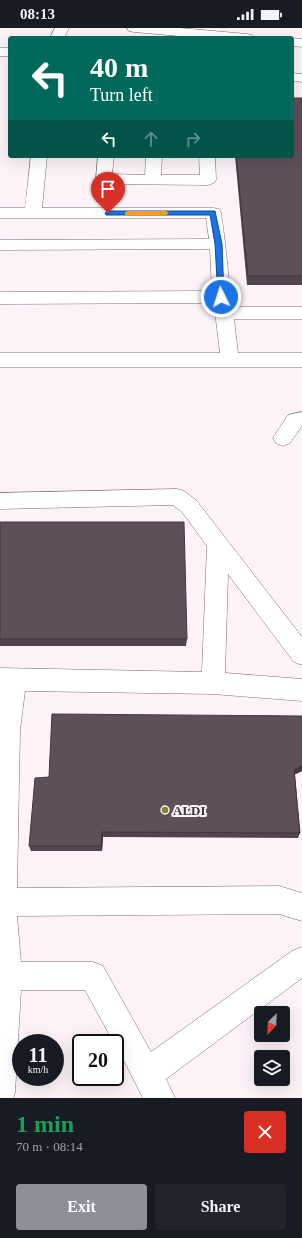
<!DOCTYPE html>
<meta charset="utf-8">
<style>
:root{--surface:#171b24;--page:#20242c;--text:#f1f3f6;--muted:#9ea1a6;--accent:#8c9099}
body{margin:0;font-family:Georgia,serif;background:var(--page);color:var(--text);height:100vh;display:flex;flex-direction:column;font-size:15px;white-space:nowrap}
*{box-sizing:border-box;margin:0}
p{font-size:13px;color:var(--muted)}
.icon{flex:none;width:22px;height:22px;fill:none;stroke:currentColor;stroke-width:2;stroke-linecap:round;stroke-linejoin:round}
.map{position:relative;height:1070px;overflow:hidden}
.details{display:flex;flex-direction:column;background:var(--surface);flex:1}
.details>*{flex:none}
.top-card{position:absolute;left:8px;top:8px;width:286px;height:122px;border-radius:4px;box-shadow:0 4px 16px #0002;background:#00695c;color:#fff;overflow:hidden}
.needle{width:26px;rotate:203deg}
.tools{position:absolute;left:254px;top:978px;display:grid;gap:8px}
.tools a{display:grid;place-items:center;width:36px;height:36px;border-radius:4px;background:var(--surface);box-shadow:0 4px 16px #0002;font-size:20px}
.speed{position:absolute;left:12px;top:1006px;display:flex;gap:8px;font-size:20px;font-weight:700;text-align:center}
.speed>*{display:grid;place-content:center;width:52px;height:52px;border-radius:50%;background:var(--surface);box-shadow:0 4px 16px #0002;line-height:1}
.speed small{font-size:10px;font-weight:400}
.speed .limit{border:2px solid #111;border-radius:6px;background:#fff;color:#111}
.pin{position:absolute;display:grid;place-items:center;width:34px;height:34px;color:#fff;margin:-41px -17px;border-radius:50% 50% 50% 0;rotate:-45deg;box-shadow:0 0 4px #0007}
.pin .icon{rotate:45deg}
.me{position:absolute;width:44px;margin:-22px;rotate:356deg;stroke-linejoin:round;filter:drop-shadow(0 0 3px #0008)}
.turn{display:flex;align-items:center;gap:14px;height:84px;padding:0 16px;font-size:18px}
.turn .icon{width:52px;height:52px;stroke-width:2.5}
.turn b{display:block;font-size:28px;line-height:34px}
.lanes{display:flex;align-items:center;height:38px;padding:0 16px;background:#0003;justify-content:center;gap:20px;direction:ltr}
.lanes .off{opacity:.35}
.round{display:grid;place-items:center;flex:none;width:42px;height:42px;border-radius:4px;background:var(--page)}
.summary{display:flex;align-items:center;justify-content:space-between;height:68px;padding:0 16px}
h1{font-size:24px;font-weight:700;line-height:30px;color:#1e9e55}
.cta{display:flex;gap:8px;margin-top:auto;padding:8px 16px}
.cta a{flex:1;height:46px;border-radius:4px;background:var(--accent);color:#fff;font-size:16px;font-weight:700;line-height:46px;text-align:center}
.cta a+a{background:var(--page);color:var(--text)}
.status{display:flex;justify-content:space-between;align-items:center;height:28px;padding:0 20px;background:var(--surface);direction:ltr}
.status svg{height:11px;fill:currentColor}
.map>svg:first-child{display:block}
</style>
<div class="status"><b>08:13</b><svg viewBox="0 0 49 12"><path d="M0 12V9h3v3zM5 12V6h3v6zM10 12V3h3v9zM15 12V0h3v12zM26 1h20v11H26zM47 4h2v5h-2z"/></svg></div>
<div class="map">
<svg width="302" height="1070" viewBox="0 0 302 1070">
<rect width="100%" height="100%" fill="#fdf2f8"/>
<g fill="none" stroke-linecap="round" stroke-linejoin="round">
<!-- minor casing -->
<g stroke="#796972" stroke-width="1">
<path id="minor" d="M 55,0 L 69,0 L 64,10 L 50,10 Z
M 127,0 L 180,0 L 247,6 L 252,7 L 254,10 L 201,10 L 134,4 L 129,3 Z
M 292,10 L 302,11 L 302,19 L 292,18 Z
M 0,20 L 10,20 L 10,28 L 0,28 Z
M 292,45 L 302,46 L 302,54 L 292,53 Z
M 31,128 L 47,128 L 42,180 L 213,180 L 219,181 L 221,185 C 226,216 228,248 232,279 L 302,279 L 302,291 L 234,291 L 238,325 L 302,325 L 302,339 L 0,339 L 0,325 L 220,325 L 214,275 L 0,276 L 0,264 L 212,263 L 210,221 L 0,222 L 0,212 L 209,211 L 206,190 L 0,190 L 0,180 L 25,180 Z
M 98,128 L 114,128 L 112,146 L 145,147 L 146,128 L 162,128 L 161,147 L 200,147 L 199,128 L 215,128 L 216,152 L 214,155 L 208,157 L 104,156 L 98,154 L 96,151 Z
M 302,384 L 302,398 L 290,415 L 283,418 L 276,415 L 273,410 L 288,387 Z
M 177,461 L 184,463 L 196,472 L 302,609 L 302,637 L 294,634 L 228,546 L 225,645 L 302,651 L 302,673 L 213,666 L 25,663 L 20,702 L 17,860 L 279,858 L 302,865 L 302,893 L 279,886 L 17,888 L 21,934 L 93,934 L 103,938 L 151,1024 L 292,923 L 302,919 L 302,950 L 166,1051 L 175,1070 L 143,1070 L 115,1015 L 114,1015 L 85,962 L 21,962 L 15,1065 L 13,1070 L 0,1070 L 0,640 L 202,644 L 207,518 L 182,484 L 173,477 L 0,481 L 0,465 Z"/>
</g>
<!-- minor -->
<use href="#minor" fill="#fff" fill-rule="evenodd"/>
</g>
<!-- wall -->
<path fill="#51444c" d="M 302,70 L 302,257 L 247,257 L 235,128 L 292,128 Z
M 0,494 L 187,611 L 186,618 L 0,618 Z
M 302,688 L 302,743 L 295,746 L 300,805 L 298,810 L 103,809 L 102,823 L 31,823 L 29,818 L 49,749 Z"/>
<!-- shaded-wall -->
<path fill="#42373e" d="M 302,738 L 302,743 L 292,748 L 294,742 Z
M 102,804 L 103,809 L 102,823 L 101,818 Z"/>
<!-- building -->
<path fill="#5e4f58" stroke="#42373e" d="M 292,70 L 302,70 L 302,248 L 248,248 L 236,128 L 292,128 Z
M 0,494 L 184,494 L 187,611 L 0,611 Z
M 52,686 L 302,688 L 302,738 L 294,742 L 300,805 L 102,804 L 101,818 L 29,818 L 35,750 L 49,749 Z"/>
<!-- route -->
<path fill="#1a73e8" stroke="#114b97" d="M 108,183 L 215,183 L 222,216 L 224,270 L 221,271 L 218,269 L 215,216 L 210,187 L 106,187 L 105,185 Z"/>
<!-- slow -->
<path fill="#f59e0b" d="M 128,183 L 166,183 L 169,185 L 166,187 L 125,187 L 125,184 Z"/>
<!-- markers -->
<circle fill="#7d832f" stroke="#fdf2f8" stroke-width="1.5" cx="165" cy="782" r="4"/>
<g text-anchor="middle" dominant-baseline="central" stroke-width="4" stroke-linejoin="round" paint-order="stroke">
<!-- poi labels -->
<g font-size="13" font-weight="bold" fill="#3c3539" stroke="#fdf2f8" text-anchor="start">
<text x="173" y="782">ALDI</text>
</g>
</g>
</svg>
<div class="tools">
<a><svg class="needle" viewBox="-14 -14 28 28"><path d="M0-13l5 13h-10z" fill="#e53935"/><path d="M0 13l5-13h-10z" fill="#9ea1a6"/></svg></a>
<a><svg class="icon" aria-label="layers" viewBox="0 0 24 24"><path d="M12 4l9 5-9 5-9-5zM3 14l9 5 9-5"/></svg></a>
</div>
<div class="speed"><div>11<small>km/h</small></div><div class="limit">20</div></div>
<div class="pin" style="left:108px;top:185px;background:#d93025"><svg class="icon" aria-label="arrive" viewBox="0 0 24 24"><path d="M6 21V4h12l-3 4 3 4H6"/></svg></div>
<svg class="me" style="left:221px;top:269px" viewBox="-20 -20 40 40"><circle r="17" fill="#1a73e8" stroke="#fff" stroke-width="3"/><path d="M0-11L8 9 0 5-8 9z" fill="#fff"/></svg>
<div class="top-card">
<div class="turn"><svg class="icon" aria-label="left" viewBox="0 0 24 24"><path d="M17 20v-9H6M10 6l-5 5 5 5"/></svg><div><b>40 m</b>Turn left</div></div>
<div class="lanes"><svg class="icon" aria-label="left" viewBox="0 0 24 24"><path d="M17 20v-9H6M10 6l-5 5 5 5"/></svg><svg class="icon off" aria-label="ahead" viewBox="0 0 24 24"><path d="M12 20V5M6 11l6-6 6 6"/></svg><svg class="icon off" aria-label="right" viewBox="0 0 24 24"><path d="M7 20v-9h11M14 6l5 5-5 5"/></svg></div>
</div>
</div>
<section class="details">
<div class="summary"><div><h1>1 min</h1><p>70 m · 08:14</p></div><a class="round" style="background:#d93025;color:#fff"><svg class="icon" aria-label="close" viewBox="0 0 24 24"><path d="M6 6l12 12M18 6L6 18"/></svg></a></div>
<div class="cta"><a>Exit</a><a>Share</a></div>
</section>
